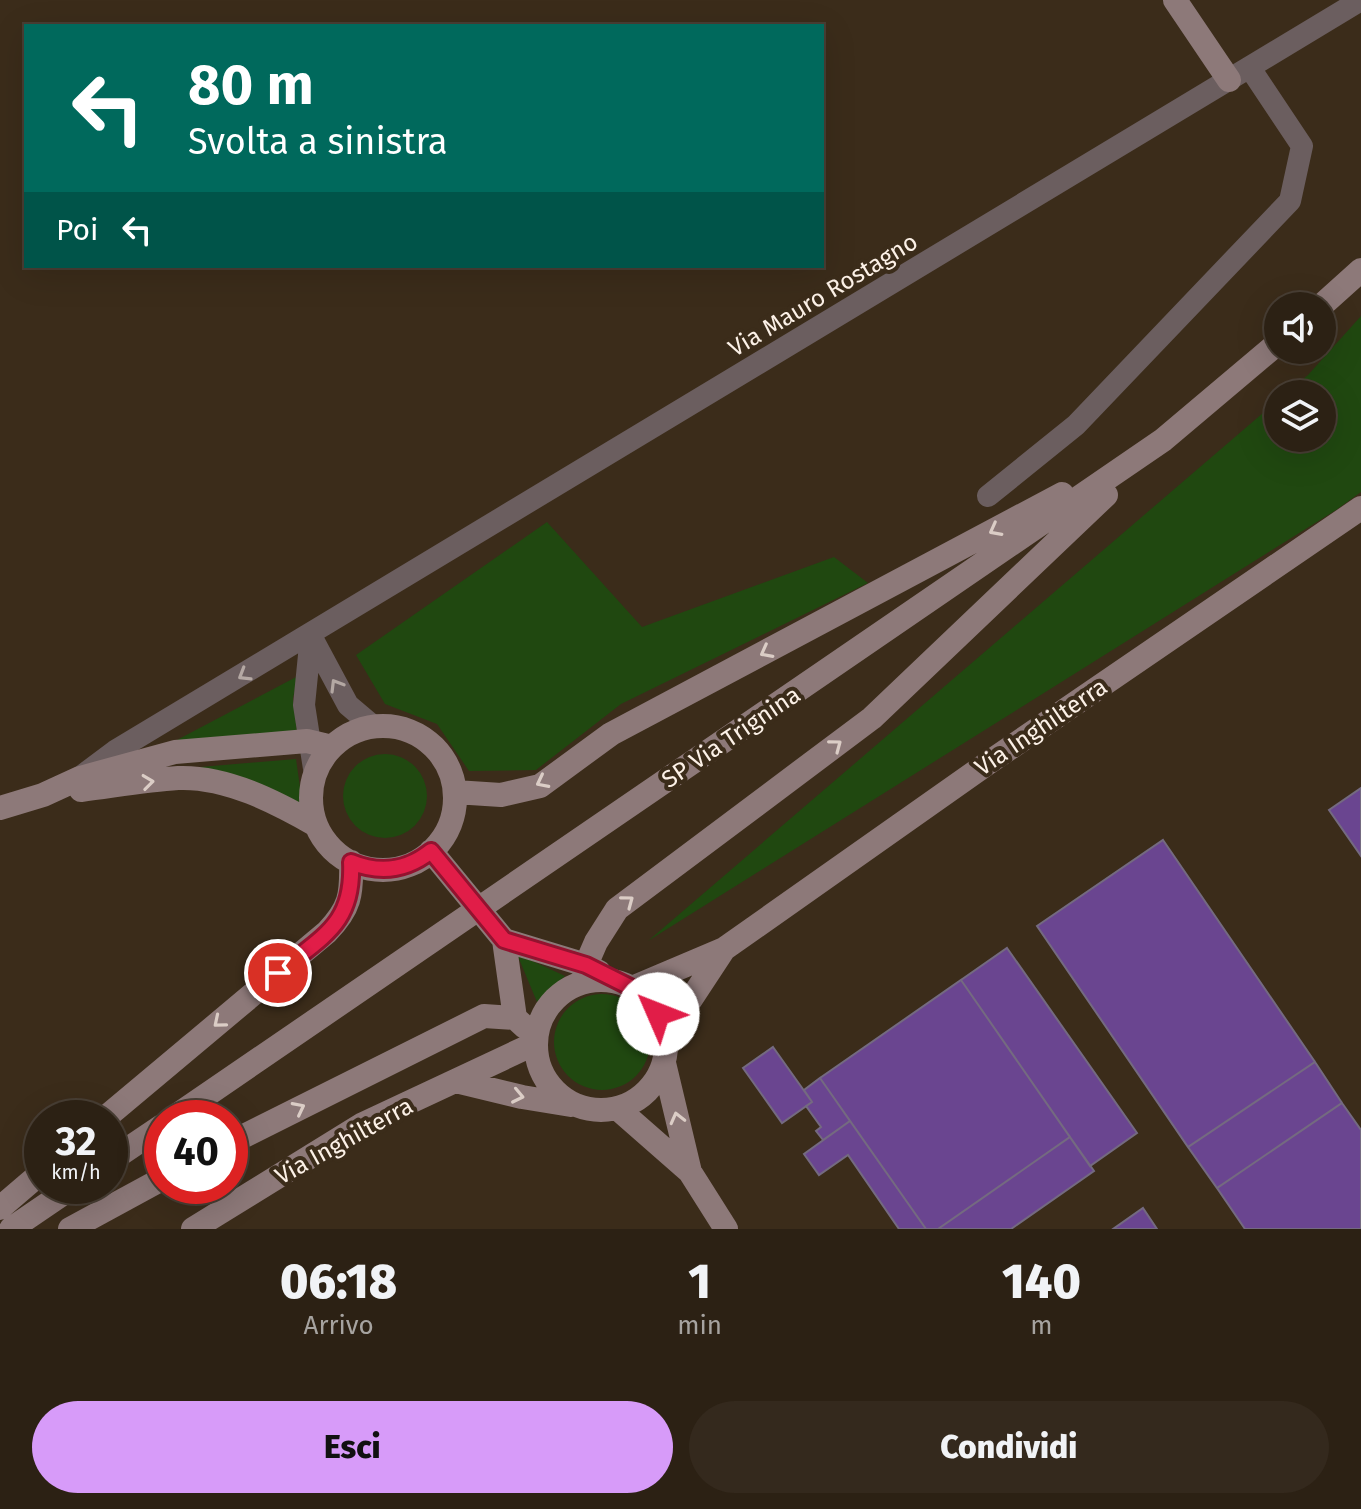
<!DOCTYPE html>
<html lang="it">
<style>
:root{--surface:#2c2114;--page:#34291d;--text:#f1f3f6;--muted:#a6a3a0;--line:#483e34;--accent:#d79bf9}
body{margin:0;font-family:"Fira Sans",sans-serif;background:var(--page);color:var(--text);height:100vh;display:flex;flex-direction:column;font-size:30px;white-space:nowrap}
*{box-sizing:border-box;margin:0}
p{font-size:26px;color:var(--muted)}
.icon{flex:none;width:44px;height:44px;fill:none;stroke:currentColor;stroke-width:2;stroke-linecap:round;stroke-linejoin:round}
.map{position:relative;height:1229px;overflow:hidden}
.drawer{display:flex;flex-direction:column;background:var(--surface);flex:1}
.drawer>*{flex:none}
.top-card{position:absolute;left:24px;top:24px;width:800px;height:244px;border-radius:0px;box-shadow:0 8px 32px #0002,0 0 0 2px var(--line);background:#00695c;color:#fff;overflow:hidden}
.controls{position:absolute;left:1264px;top:292px;display:grid;gap:16px}
.controls a{display:grid;place-items:center;width:72px;height:72px;border-radius:50%;background:var(--surface);box-shadow:0 8px 32px #0002,0 0 0 2px var(--line);font-size:40px}
.speed{position:absolute;left:24px;top:1100px;display:flex;gap:16px;font-size:40px;font-weight:700;text-align:center}
.speed>*{display:grid;place-content:center;width:104px;height:104px;border-radius:50%;background:var(--surface);box-shadow:0 8px 32px #0002,0 0 0 2px var(--line);line-height:1}
.speed small{font-size:20px;font-weight:400}
.speed .limit{border:12px solid #d22;background:#fff;color:#111}
.pin{position:absolute;display:grid;place-items:center;width:68px;height:68px;color:#fff;margin:-34px;border:4px solid #fff;border-radius:50%;box-shadow:0 2px 8px #0007}
.me{position:absolute;width:88px;margin:-44px;rotate:314deg;stroke-linejoin:round;filter:drop-shadow(0 0 6px #0008)}
.turn{display:flex;align-items:center;gap:28px;height:168px;padding:0 32px;font-size:36px}
.turn .icon{width:104px;height:104px;stroke-width:2.5}
.turn b{display:block;font-size:56px;line-height:68px}
.then{display:flex;align-items:center;height:76px;padding:0 32px;background:#0003;gap:16px;font-size:30px}
.eta{display:flex;justify-content:space-evenly;align-items:center;height:136px;text-align:center}
.eta b{font-size:48px;font-weight:800;line-height:56px}
.cta{display:flex;gap:16px;margin-top:auto;padding:16px 32px}
.cta a{flex:1;height:92px;border-radius:48px;background:var(--accent);color:#111;font-size:32px;font-weight:800;line-height:92px;text-align:center}
.cta a+a{background:var(--page);color:var(--text)}
.map>svg:first-child{display:block}
</style>
<div class="map">
<svg width="1361" height="1229" viewBox="0 0 1361 1229">
<rect width="100%" height="100%" fill="#3b2c1a"/>
<!-- green -->
<path fill="#204810" d="M 1361,316 L 1361,492 L 1336,510 L 648,941 L 1278,400 L 1278,438 L 1322,438 L 1322,394 L 1285,394 L 1308,375 Z
M 547,522 L 642,627 L 834,557 L 868,583 L 621,704 L 536,770 L 469,771 L 437,724 L 385,704 L 356,655 Z
M 298,676 L 293,698 L 297,732 L 175,741 Z
M343 796a42 42 0 1 1 84 0a42 42 0 1 1-84 0Z
M 296,759 L 303,808 L 165,770 Z
M 517,954 L 565,976 L 537,1002 Z
M554 1042a48 48 0 1 1 96 0a48 48 0 1 1-96 0Z"/>
<!-- building -->
<path fill="#6a4590" stroke="#746a80" stroke-width="2" d="M 1361,788 L 1361,856 L 1329,810 Z
M 1163,840 L 1315,1062 L 1188,1147 L 1037,926 Z
M 1007,948 L 1137,1133 L 1090,1166 L 961,980 Z
M 961,980 L 1070,1137 L 938,1229 L 926,1229 L 820,1078 Z
M 773,1047 L 812,1102 L 782,1123 L 743,1068 Z
M 1315,1062 L 1342,1103 L 1217,1188 L 1188,1147 Z
M 820,1078 L 850,1121 L 823,1140 L 816,1131 L 821,1127 L 806,1106 L 812,1102 L 804,1090 Z
M 1342,1103 L 1361,1130 L 1361,1229 L 1245,1229 L 1217,1188 Z
M 850,1121 L 926,1229 L 899,1229 L 848,1155 L 819,1175 L 804,1154 Z
M 1070,1137 L 1094,1171 L 1011,1229 L 938,1229 Z
M 1143,1208 L 1157,1229 L 1113,1229 Z"/>
<g fill="none" stroke-linecap="round" stroke-linejoin="round">
<!-- street -->
<path stroke="#6b5e5f" stroke-width="22" d="M 988,496 L 1076,425 L 1290,201 L 1302,146 L 1250,68
M 311,635 L 304,705 L 315,775
M 311,636 L 348,705 L 374,727
M 83,775 L 115,751 L 1361,0"/>
<!-- secondary -->
<path stroke="#8d7979" stroke-width="24" d="M 1175,0 L 1229,80
M 1321,306 L 1361,270
M311 798a72 72 0 1 1 144 0a72 72 0 1 1-144 0Z
M 81,790 C 113,786 146,780 178,778 C 226,776 276,802 316,825
M 455,792 L 501,795 L 540,786 L 611,734 L 1062,494
M 0,808 L 43,795 L 80,778 L 175,752 L 307,741 L 332,747
M 431,851 L 504,940 L 515,1018 L 525,1027
M 504,940 L 586,965 L 599,972
M 586,965 L 596,942 L 617,909 L 872,718 L 1106,495
M536 1045a65 65 0 1 1 130 0a65 65 0 1 1-130 0Z
M 632,988 L 724,949 L 988,763 L 1361,508
M 666,1037 L 724,949
M 664,1063 L 690,1172
M 456,1081 L 522,1097 L 571,1105
M 617,1108 L 690,1172 L 726,1229
M 105,1118 L 327,932 C 350,908 352,895 351,862
M 173,1118 L 1163,440 L 1278,343
M 230,1143 L 484,1016 L 515,1018
M 110,1161 L 162,1126
M 0,1208 L 42,1172
M 11,1229 L 74,1186
M 70,1229 L 162,1179
M 193,1229 L 363,1124 L 536,1043"/>
</g>
<!-- one-way arrows -->
<defs><path id="oneway-chevron" d="M-2-3.5L2.5 0L-2 3.5" fill="none" stroke-width="1.6" stroke-linecap="round" stroke-linejoin="round" transform="scale(2)"/></defs>
<g stroke="#dbcdc6">
<use href="#oneway-chevron" transform="translate(995 530) rotate(152)"/>
<use href="#oneway-chevron" transform="translate(766 652) rotate(152)"/>
<use href="#oneway-chevron" transform="translate(836 745) rotate(-37)"/>
<use href="#oneway-chevron" transform="translate(148 782) rotate(-7)"/>
<use href="#oneway-chevron" transform="translate(542 782) rotate(153)"/>
<use href="#oneway-chevron" transform="translate(628 901) rotate(-37)"/>
<use href="#oneway-chevron" transform="translate(219 1022) rotate(140)"/>
<use href="#oneway-chevron" transform="translate(518 1096) rotate(12)"/>
<use href="#oneway-chevron" transform="translate(299 1108) rotate(-27)"/>
<use href="#oneway-chevron" transform="translate(677 1118) rotate(-104)"/>
</g>
<g stroke="#b4a8a3">
<use href="#oneway-chevron" transform="translate(244 675) rotate(149)"/>
<use href="#oneway-chevron" transform="translate(336 685) rotate(-121)"/>
</g>
<g fill="none" stroke-linecap="round" stroke-linejoin="round">
<!-- route casing -->
<g stroke="#92132f" stroke-width="20">
<path id="route" d="M 278,973 C 322,936 354,925 351,862 C 380,874 406,871 431,851 L 504,940 L 586,965 L 632,988 L 651,1003 L 658,1014"/>
</g>
<!-- route -->
<use href="#route" stroke="#e11d48" stroke-width="14"/>
</g>
<g text-anchor="middle" dominant-baseline="central" stroke-width="8" stroke-linejoin="round" paint-order="stroke">
<!-- street labels -->
<g font-size="24" fill="#fcf1e7" stroke="#3b2c1a">
<text transform="translate(823 295) rotate(-31)">Via Mauro Rostagno</text>
<text transform="translate(1041 727) rotate(-34)">Via Inghilterra</text>
<text transform="translate(731 737) rotate(-34)">SP Via Trignina</text>
<text transform="translate(344 1141) rotate(-29)">Via Inghilterra</text>
</g>
</g>
</svg>
<div class="controls">
<a><svg class="icon" aria-label="sound" viewBox="0 0 24 24"><path d="M4 9h4l5-4v14l-5-4H4zM17 9q2 3 0 6"/></svg></a>
<a><svg class="icon" aria-label="layers" viewBox="0 0 24 24"><path d="M12 4l9 5-9 5-9-5zM3 14l9 5 9-5"/></svg></a>
</div>
<div class="speed"><div>32<small>km/h</small></div><div class="limit">40</div></div>
<div class="pin" style="left:278px;top:973px;background:#d93025"><svg class="icon" aria-label="arrive" viewBox="0 0 24 24"><path d="M6 21V4h12l-3 4 3 4H6"/></svg></div>
<svg class="me" style="left:658px;top:1014px" viewBox="-20 -20 40 40"><circle r="19" fill="#fff"/><path d="M0-13L10 11 0 6-10 11z" fill="#e11d48"/></svg>
<div class="top-card">
<div class="turn"><svg class="icon" aria-label="left" viewBox="0 0 24 24"><path d="M17 20v-9H6M10 6l-5 5 5 5"/></svg><div><b>80 m</b>Svolta a sinistra</div></div>
<div class="then">Poi<svg class="icon" aria-label="left" viewBox="0 0 24 24"><path d="M17 20v-9H6M10 6l-5 5 5 5"/></svg></div>
</div>
</div>
<section class="drawer">
<div class="eta">
<div><b>06:18</b><p>Arrivo</p></div>
<div><b>1</b><p>min</p></div>
<div><b>140</b><p>m</p></div>
</div>
<div class="cta"><a>Esci</a><a>Condividi</a></div>
</section>
